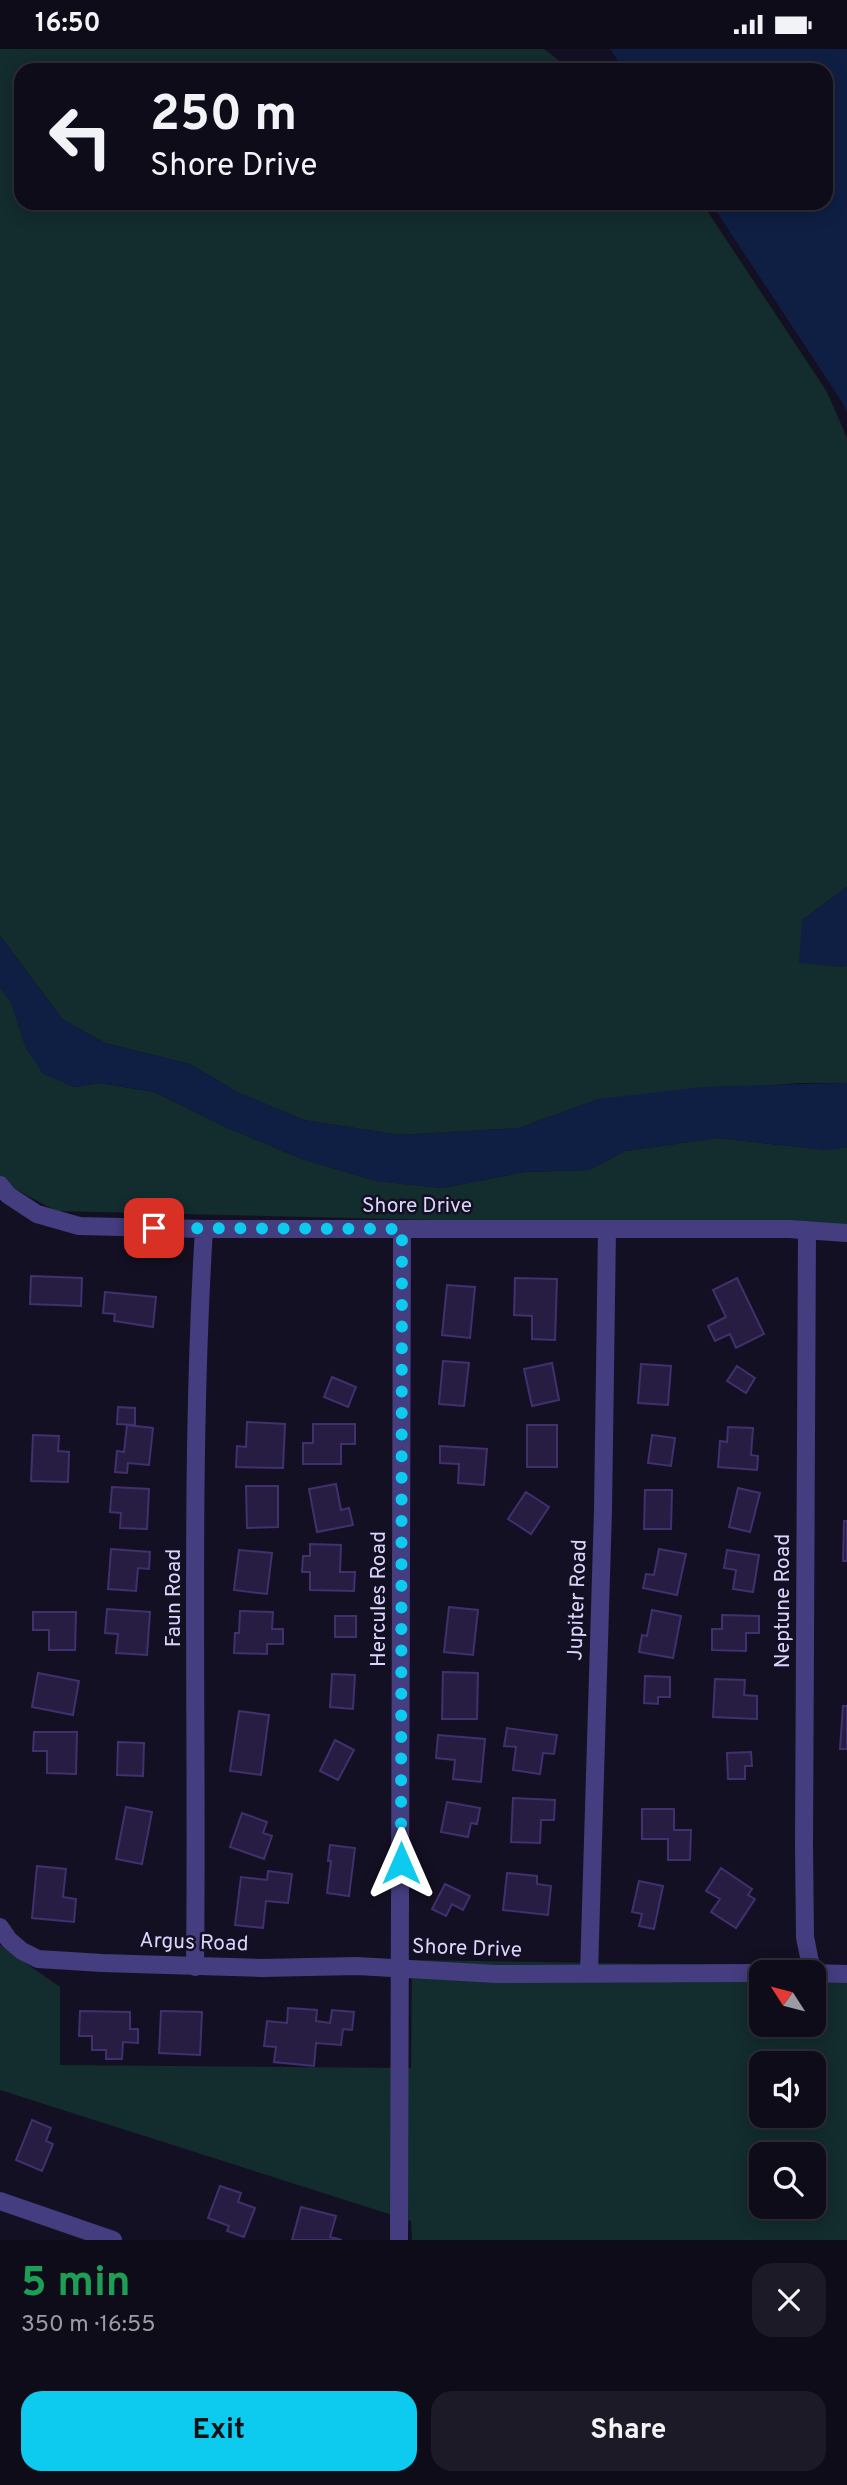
<!DOCTYPE html>
<meta charset="utf-8">
<style>
:root{--surface:#0f0c1a;--page:#1d1a27;--text:#f1f3f6;--muted:#9b9ba2;--line:#2f2c39;--accent:#0dcbef}
body{margin:0;font-family:Overpass,sans-serif;background:var(--page);color:var(--text);height:100vh;display:flex;flex-direction:column;font-size:26px;white-space:nowrap}
*{box-sizing:border-box;margin:0}
p{font-size:23px;color:var(--muted)}
.icon{flex:none;width:38px;height:38px;fill:none;stroke:currentColor;stroke-width:2;stroke-linecap:round;stroke-linejoin:round}
.map{position:relative;height:2191px;overflow:hidden}
.drawer{display:flex;flex-direction:column;background:var(--surface);flex:1}
.drawer>*{flex:none}
.guide{position:absolute;left:14px;top:14px;width:819px;height:147px;border-radius:21px;box-shadow:0 4px 18px #0003,0 0 0 2px var(--line);background:#0f0c1a;color:var(--text);overflow:hidden}
.needle{width:46px;rotate:306deg}
.tools{position:absolute;left:749px;top:1911px;display:grid;gap:14px}
.tools a{display:grid;place-items:center;width:77px;height:77px;border-radius:14px;background:var(--surface);box-shadow:0 4px 18px #0003,0 0 0 2px var(--line);font-size:35px}
.pin{position:absolute;display:grid;place-items:center;width:60px;height:60px;color:#fff;margin:-30px;border-radius:14px;box-shadow:0 4px 10px #0006}
.me{position:absolute;width:77px;margin:-38px;rotate:0deg;stroke-linejoin:round;filter:drop-shadow(0 0 5px #0008)}
.turn{display:flex;align-items:center;gap:24px;height:147px;padding:0 21px;font-size:32px}
.turn .icon{width:91px;height:91px;stroke-width:2.5}
.turn b{display:block;font-size:49px;line-height:60px}
.round{display:grid;place-items:center;flex:none;width:74px;height:74px;border-radius:21px;background:var(--page)}
.head{display:flex;align-items:center;justify-content:space-between;height:119px;padding:0 21px}
h1{font-size:42px;font-weight:700;line-height:52px;color:#1e9e55}
.action{display:flex;gap:14px;margin-top:auto;padding:14px 21px}
.action a{flex:1;height:80px;border-radius:21px;background:var(--accent);color:#111;font-size:28px;font-weight:700;line-height:80px;text-align:center}
.action a+a{background:var(--page);color:var(--text)}
.status{display:flex;justify-content:space-between;align-items:center;height:49px;padding:0 35px;background:var(--surface);direction:ltr}
.status svg{height:19px;fill:currentColor}
.map>svg:first-child{display:block}
</style>
<div class="status"><b>16:50</b><svg viewBox="0 0 49 12"><path d="M0 12V9h3v3zM5 12V6h3v6zM10 12V3h3v9zM15 12V0h3v12zM26 1h20v11H26zM47 4h2v5h-2z"/></svg></div>
<div class="map">
<svg width="847" height="2191" viewBox="0 0 847 2191">
<rect width="100%" height="100%" fill="#141023"/>
<!-- green -->
<path fill="#132c2d" fill-rule="evenodd" d="M 0,0 L 544,0 L 571,21 L 21,21 L 21,154 L 702,154 L 827,343 L 847,389 L 847,838 L 802,871 L 842,918 L 847,916 L 847,1034 L 799,1034 L 599,1050 L 519,1079 L 399,1086 L 304,1071 L 237,1043 L 190,1015 L 105,994 L 62,970 L 0,886 Z
M 0,939 L 11,953 L 26,999 L 74,1038 L 99,1034 L 154,1043 L 230,1080 L 302,1110 L 376,1132 L 442,1139 L 525,1123 L 589,1121 L 625,1102 L 718,1089 L 826,1101 L 847,1098 L 847,1176 L 606,1175 L 56,1162 L 0,1132 Z
M 0,1896 L 60,1938 L 60,2016 L 411,2019 L 412,1911 L 847,1918 L 847,2191 L 412,2191 L 411,2172 L 0,2041 ZM 761,1923 L 814,1923 L 814,1976 L 761,1976 ZM 761,2014 L 814,2014 L 814,2067 L 761,2067 ZM 761,2105 L 814,2105 L 814,2158 L 761,2158 Z"/>
<!-- water -->
<path fill="#0f1f43" d="M 610,0 L 847,0 L 847,363 L 842,353 L 711,154 L 826,154 L 826,21 L 624,21 Z
M 847,838 L 847,916 L 842,918 L 799,914 L 802,871 Z
M 0,886 L 62,970 L 105,994 L 190,1015 L 237,1043 L 304,1071 L 399,1086 L 519,1079 L 599,1050 L 702,1038 L 847,1034 L 847,1098 L 826,1101 L 718,1089 L 625,1102 L 589,1121 L 525,1123 L 442,1139 L 376,1132 L 302,1110 L 230,1080 L 155,1043 L 99,1034 L 74,1038 L 43,1025 L 26,999 L 11,953 L 0,939 Z"/>
<!-- building -->
<path fill="#271d43" stroke="#40306e" stroke-width="2" d="M 31,1227 L 82,1229 L 81,1257 L 30,1255 Z
M 515,1229 L 557,1230 L 555,1291 L 532,1290 L 532,1267 L 514,1266 Z
M 737,1229 L 764,1285 L 736,1299 L 730,1285 L 715,1292 L 708,1277 L 726,1268 L 713,1241 Z
M 447,1236 L 475,1238 L 470,1289 L 442,1286 Z
M 105,1243 L 156,1248 L 153,1278 L 114,1272 L 115,1265 L 103,1264 Z
M 443,1312 L 469,1314 L 464,1357 L 439,1355 Z
M 552,1314 L 559,1351 L 532,1357 L 524,1320 Z
M 641,1315 L 671,1317 L 668,1356 L 638,1354 Z
M 737,1317 L 755,1329 L 746,1344 L 727,1332 Z
M 332,1328 L 356,1338 L 348,1358 L 324,1348 Z
M 118,1358 L 135,1359 L 135,1376 L 117,1375 Z
M 247,1373 L 285,1375 L 283,1419 L 236,1418 L 237,1397 L 246,1398 Z
M 313,1375 L 355,1375 L 355,1395 L 341,1395 L 341,1415 L 303,1415 L 303,1394 L 313,1394 Z
M 127,1376 L 153,1379 L 149,1416 L 128,1414 L 127,1424 L 115,1423 L 117,1402 L 124,1403 Z
M 527,1376 L 557,1376 L 557,1418 L 527,1418 Z
M 728,1378 L 753,1379 L 751,1406 L 758,1407 L 757,1421 L 718,1418 L 720,1392 L 727,1393 Z
M 33,1386 L 59,1387 L 58,1402 L 69,1403 L 68,1433 L 31,1432 Z
M 652,1386 L 675,1389 L 671,1417 L 648,1414 Z
M 440,1397 L 487,1400 L 484,1436 L 458,1434 L 459,1415 L 440,1414 Z
M 336,1435 L 341,1461 L 349,1459 L 353,1476 L 317,1483 L 309,1440 Z
M 246,1437 L 278,1437 L 278,1478 L 247,1479 Z
M 112,1438 L 149,1440 L 147,1480 L 120,1479 L 121,1464 L 110,1463 Z
M 738,1439 L 760,1444 L 750,1483 L 729,1478 Z
M 645,1441 L 672,1441 L 671,1480 L 644,1480 Z
M 526,1443 L 549,1458 L 531,1485 L 508,1470 Z
M 844,1472 L 847,1472 L 847,1512 L 843,1512 Z
M 310,1495 L 341,1496 L 340,1523 L 355,1523 L 354,1542 L 310,1541 L 310,1523 L 302,1523 L 303,1507 L 310,1507 Z
M 111,1500 L 150,1503 L 149,1520 L 138,1519 L 136,1542 L 108,1540 Z
M 659,1500 L 686,1505 L 677,1546 L 643,1539 L 646,1525 L 654,1526 Z
M 239,1501 L 272,1504 L 267,1545 L 234,1541 Z
M 727,1501 L 759,1506 L 753,1543 L 733,1540 L 736,1521 L 724,1519 Z
M 449,1558 L 478,1561 L 473,1606 L 444,1603 Z
M 107,1560 L 150,1563 L 147,1606 L 116,1604 L 118,1585 L 105,1584 Z
M 652,1561 L 681,1567 L 673,1609 L 639,1603 L 642,1586 L 647,1587 Z
M 240,1562 L 273,1563 L 272,1580 L 283,1580 L 283,1595 L 267,1595 L 267,1605 L 234,1604 L 235,1584 L 239,1584 Z
M 33,1563 L 76,1563 L 75,1601 L 49,1601 L 49,1581 L 33,1581 Z
M 722,1566 L 759,1567 L 759,1584 L 746,1584 L 746,1602 L 712,1601 L 712,1580 L 722,1580 Z
M 335,1567 L 356,1567 L 356,1588 L 335,1588 Z
M 443,1623 L 478,1624 L 477,1670 L 442,1670 Z
M 38,1624 L 79,1632 L 73,1666 L 32,1658 Z
M 332,1625 L 355,1626 L 353,1660 L 330,1658 Z
M 645,1627 L 670,1628 L 670,1648 L 658,1648 L 658,1655 L 644,1654 Z
M 715,1630 L 745,1631 L 744,1646 L 757,1647 L 757,1670 L 713,1668 Z
M 843,1657 L 847,1657 L 847,1700 L 840,1700 Z
M 239,1662 L 269,1666 L 261,1726 L 230,1722 Z
M 507,1679 L 557,1686 L 554,1705 L 543,1704 L 540,1725 L 513,1721 L 516,1698 L 504,1697 Z
M 34,1683 L 77,1683 L 76,1725 L 47,1724 L 47,1702 L 33,1702 Z
M 438,1686 L 485,1690 L 481,1733 L 453,1730 L 455,1711 L 436,1709 Z
M 335,1691 L 354,1701 L 338,1731 L 320,1722 Z
M 118,1693 L 144,1694 L 143,1727 L 117,1726 Z
M 751,1703 L 752,1717 L 745,1717 L 745,1730 L 728,1730 L 727,1704 Z
M 513,1749 L 555,1751 L 554,1771 L 541,1771 L 540,1794 L 511,1793 Z
M 447,1753 L 480,1759 L 477,1775 L 471,1774 L 468,1788 L 441,1783 Z
M 126,1758 L 152,1763 L 142,1815 L 116,1810 Z
M 642,1760 L 674,1760 L 674,1781 L 691,1781 L 690,1811 L 668,1811 L 668,1790 L 642,1790 Z
M 242,1764 L 267,1773 L 263,1784 L 272,1787 L 264,1810 L 230,1798 Z
M 330,1796 L 355,1799 L 349,1847 L 327,1844 L 331,1812 L 328,1812 Z
M 37,1817 L 66,1820 L 63,1848 L 76,1850 L 74,1873 L 32,1869 Z
M 721,1819 L 752,1840 L 748,1846 L 755,1850 L 736,1879 L 711,1863 L 720,1850 L 706,1842 Z
M 268,1822 L 292,1825 L 288,1854 L 266,1852 L 263,1879 L 235,1876 L 241,1828 L 267,1831 Z
M 507,1824 L 537,1827 L 537,1835 L 551,1837 L 548,1866 L 503,1861 Z
M 639,1832 L 663,1837 L 654,1880 L 639,1877 L 642,1865 L 632,1863 Z
M 445,1835 L 470,1847 L 463,1861 L 452,1855 L 446,1867 L 432,1860 Z
M 288,1959 L 317,1961 L 316,1972 L 330,1974 L 332,1961 L 354,1963 L 352,1981 L 343,1980 L 341,1996 L 316,1994 L 314,2017 L 274,2013 L 276,1998 L 264,1997 L 267,1972 L 287,1974 Z
M 80,1962 L 130,1963 L 130,1980 L 138,1980 L 138,1994 L 123,1993 L 122,2010 L 106,2010 L 106,2001 L 92,2001 L 92,1987 L 79,1987 Z
M 161,1962 L 202,1963 L 200,2006 L 159,2004 Z
M 32,2071 L 51,2079 L 46,2092 L 53,2095 L 42,2122 L 16,2111 Z
M 220,2137 L 241,2144 L 238,2153 L 255,2159 L 244,2188 L 227,2182 L 229,2177 L 208,2169 Z
M 301,2158 L 336,2167 L 330,2188 L 342,2191 L 292,2191 Z"/>
<g fill="none" stroke-linecap="round" stroke-linejoin="round">
<!-- minor -->
<path stroke="#443d7f" stroke-width="18" d="M 0,1136 L 8,1146 L 37,1165 L 79,1177 L 204,1180 L 789,1180 L 847,1184
M 807,1181 L 804,1797 L 805,1888 L 812,1923
M 0,1878 L 9,1891 L 22,1902 L 38,1910 L 102,1914 L 261,1919 L 357,1917 L 496,1925 L 761,1924
M 195,1918 C 198,1672 189,1425 204,1180
M 589,1924 L 603,1461 L 607,1180
M 814,1924 L 847,1925
M 0,2152 L 113,2191
M 399,2191 L 402,1180"/>
</g>
<g fill="none" stroke-linecap="round" stroke-linejoin="round">
<!-- route -->
<path stroke="#0dcbef" stroke-width="12" stroke-dasharray="0 21.6" d="M 154,1179 L 402,1180 L 401,1814"/>
</g>
<g text-anchor="middle" dominant-baseline="central" stroke-width="5" stroke-linejoin="round" paint-order="stroke">
<!-- street labels -->
<g font-size="21" fill="#dbd4fd" stroke="#141023">
<text x="417" y="1157">Shore Drive</text>
<text transform="translate(174 1549) rotate(-90)">Faun Road</text>
<text transform="translate(379 1550) rotate(-90)">Hercules Road</text>
<text transform="translate(578 1551) rotate(-88)">Jupiter Road</text>
<text transform="translate(783 1552) rotate(-90)">Neptune Road</text>
<text transform="translate(194 1894) rotate(2)">Argus Road</text>
<text transform="translate(467 1900) rotate(2)">Shore Drive</text>
</g>
</g>
</svg>
<div class="tools">
<a><svg class="needle" viewBox="-14 -14 28 28"><path d="M0-13l5 13h-10z" fill="#e53935"/><path d="M0 13l5-13h-10z" fill="#9b9ba2"/></svg></a>
<a><svg class="icon" aria-label="sound" viewBox="0 0 24 24"><path d="M4 9h4l5-4v14l-5-4H4zM17 9q2 3 0 6"/></svg></a>
<a><svg class="icon" aria-label="search" viewBox="0 0 24 24"><circle cx="10" cy="10" r="6"/><path d="M15 15l6 6"/></svg></a>
</div>
<div class="pin" style="left:154px;top:1179px;background:#d93025"><svg class="icon" aria-label="arrive" viewBox="0 0 24 24"><path d="M6 21V4h12l-3 4 3 4H6"/></svg></div>
<svg class="me" style="left:401px;top:1814px" viewBox="-20 -20 40 40"><path d="M0-17L14 15 0 8-14 15z" fill="#0dcbef" stroke="#fff" stroke-width="4"/></svg>
<div class="guide">
<div class="turn"><svg class="icon" aria-label="left" viewBox="0 0 24 24"><path d="M17 20v-9H6M10 6l-5 5 5 5"/></svg><div><b>250 m</b>Shore Drive</div></div>
</div>
</div>
<section class="drawer">
<div class="head"><div><h1>5 min</h1><p>350 m · 16:55</p></div><a class="round"><svg class="icon" aria-label="close" viewBox="0 0 24 24"><path d="M6 6l12 12M18 6L6 18"/></svg></a></div>
<div class="action"><a>Exit</a><a>Share</a></div>
</section>
